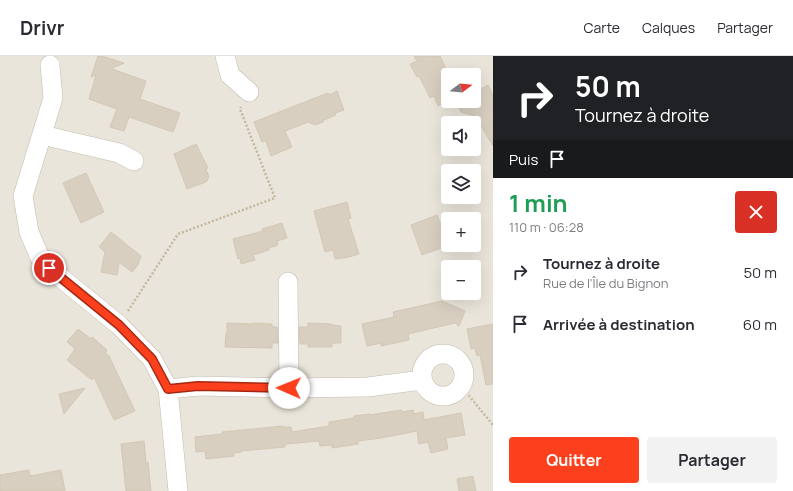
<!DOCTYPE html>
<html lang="fr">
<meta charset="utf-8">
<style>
:root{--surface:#fff;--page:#f2f2f3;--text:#2b2b33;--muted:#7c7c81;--line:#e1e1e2;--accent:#fc3f1d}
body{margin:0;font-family:Manrope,sans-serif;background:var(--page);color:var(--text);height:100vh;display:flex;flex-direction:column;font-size:15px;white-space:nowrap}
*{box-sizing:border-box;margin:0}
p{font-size:13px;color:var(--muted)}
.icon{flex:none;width:22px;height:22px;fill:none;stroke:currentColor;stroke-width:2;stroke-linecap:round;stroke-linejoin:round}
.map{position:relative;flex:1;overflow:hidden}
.panel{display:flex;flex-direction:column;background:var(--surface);width:300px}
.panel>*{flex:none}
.top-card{background:#202124;color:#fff;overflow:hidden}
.needle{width:26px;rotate:74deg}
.fabs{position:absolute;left:441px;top:12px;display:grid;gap:8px}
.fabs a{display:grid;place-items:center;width:40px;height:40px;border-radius:4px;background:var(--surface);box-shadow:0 4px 16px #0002;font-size:20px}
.pin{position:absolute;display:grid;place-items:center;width:34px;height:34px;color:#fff;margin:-17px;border:2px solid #fff;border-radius:50%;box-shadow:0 1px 4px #0007}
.me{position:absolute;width:44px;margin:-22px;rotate:271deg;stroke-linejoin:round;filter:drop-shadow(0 0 3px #0008)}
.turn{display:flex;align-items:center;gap:14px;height:84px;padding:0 16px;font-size:18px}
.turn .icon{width:52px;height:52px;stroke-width:2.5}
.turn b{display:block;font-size:28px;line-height:34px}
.then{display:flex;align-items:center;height:38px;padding:0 16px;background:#0003;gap:8px;font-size:15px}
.round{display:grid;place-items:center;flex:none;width:42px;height:42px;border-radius:4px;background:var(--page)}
.head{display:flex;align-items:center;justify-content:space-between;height:68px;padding:0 16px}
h1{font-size:24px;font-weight:700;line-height:30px;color:#1e9e55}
.button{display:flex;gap:8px;margin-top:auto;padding:8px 16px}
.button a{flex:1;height:46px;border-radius:4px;background:var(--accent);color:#fff;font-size:16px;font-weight:700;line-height:46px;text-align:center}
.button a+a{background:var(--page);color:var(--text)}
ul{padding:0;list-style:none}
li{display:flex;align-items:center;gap:12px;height:52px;padding:0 16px}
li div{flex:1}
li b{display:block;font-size:15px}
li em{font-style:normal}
header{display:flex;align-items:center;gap:24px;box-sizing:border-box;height:56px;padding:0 20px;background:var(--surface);border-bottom:1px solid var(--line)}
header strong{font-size:19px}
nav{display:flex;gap:22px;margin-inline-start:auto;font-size:14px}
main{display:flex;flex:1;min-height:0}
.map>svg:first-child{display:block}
</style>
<header>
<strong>Drivr</strong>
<nav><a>Carte</a><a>Calques</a><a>Partager</a></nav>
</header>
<main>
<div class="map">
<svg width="493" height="435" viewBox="0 0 493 435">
<rect width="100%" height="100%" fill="#f6f3ec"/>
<!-- residential -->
<path fill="#eae5da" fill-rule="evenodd" d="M 0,0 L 493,0 L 493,435 L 0,435 ZM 448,19 L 474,19 L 474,45 L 448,45 ZM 448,67 L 474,67 L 474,93 L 448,93 ZM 448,115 L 474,115 L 474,141 L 448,141 ZM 448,163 L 474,163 L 474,189 L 448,189 ZM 448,211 L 474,211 L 474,237 L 448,237 Z"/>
<!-- building -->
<path fill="#d8cfc1" stroke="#d3c7b4" d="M 98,0 L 102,0 L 124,7 L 113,12 L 112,13 L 146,25 L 140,43 L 180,57 L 173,76 L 129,61 L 124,75 L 110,71 L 117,53 L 89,43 L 96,19 L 91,21 Z
M 414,0 L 440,0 L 449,19 L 448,19 L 448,45 L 438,50 L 434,40 L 430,42 L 419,20 L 417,21 L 410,8 L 417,5 Z
M 488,29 L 493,39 L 493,90 L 475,60 L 461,56 L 456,46 L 458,45 L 474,45 L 474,37 Z
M 337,35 L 344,54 L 335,57 L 336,59 L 324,64 L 323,66 L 315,69 L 308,66 L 285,75 L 292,91 L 271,100 L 266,85 L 262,86 L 254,66 L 320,40 L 328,37 L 329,39 Z
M 196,88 L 208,112 L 206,113 L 209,121 L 206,126 L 187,133 L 174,98 Z
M 86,117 L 104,156 L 81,167 L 63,127 Z
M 347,146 L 351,162 L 348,163 L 359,198 L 349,201 L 335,203 L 333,194 L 325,196 L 314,155 Z
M 437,159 L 449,189 L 422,199 L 411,169 Z
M 282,167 L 287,182 L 277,185 L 278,189 L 269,192 L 269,194 L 253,199 L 255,204 L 241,208 L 240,202 L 238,203 L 233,183 L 263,175 L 262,173 Z
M 111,176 L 141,200 L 138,209 L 132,216 L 119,206 L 117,219 L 101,216 L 105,196 L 99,191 Z
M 442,245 L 465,255 L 459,270 L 455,267 L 408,278 L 409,284 L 381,290 L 381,287 L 367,290 L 362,268 L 394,261 L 393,256 Z
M 227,267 L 253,268 L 253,267 L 272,268 L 272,271 L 277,271 L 278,287 L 272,287 L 272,292 L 225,291 L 226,277 L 227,277 Z
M 308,267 L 331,268 L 332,269 L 341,270 L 341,287 L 332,287 L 332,291 L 308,291 L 308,288 L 300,288 L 299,271 L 308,271 Z
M 493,268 L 493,328 L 486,329 L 480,299 L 477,300 L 475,292 L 471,293 L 467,273 Z
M 78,273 L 91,283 L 92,281 L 107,294 L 105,297 L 109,300 L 135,355 L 114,364 L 94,321 L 92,324 L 67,304 L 75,293 L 67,286 Z
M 85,332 L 64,358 L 59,338 Z
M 401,354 L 402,356 L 413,354 L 414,358 L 423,356 L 424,364 L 461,357 L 465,379 L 446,382 L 448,393 L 431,397 L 428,386 L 419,388 L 417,375 L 381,382 L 358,385 L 358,388 L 332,392 L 332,389 L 320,390 L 319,385 L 285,388 L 285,391 L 241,395 L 241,396 L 233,397 L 234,400 L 206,403 L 205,395 L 196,396 L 195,381 L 222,378 L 222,376 L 283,370 L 283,371 L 291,371 L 292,376 L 329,370 L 329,366 L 354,362 L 354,360 L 370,358 L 370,359 Z
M 144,385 L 146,407 L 148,406 L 151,435 L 126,435 L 121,388 Z
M 29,414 L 30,420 L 61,414 L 65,435 L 0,435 L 0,419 Z
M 473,420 L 476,435 L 459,435 L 457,423 Z"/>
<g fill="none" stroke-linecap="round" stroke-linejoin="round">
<!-- minor casing -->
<g stroke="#c2bbae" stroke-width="20">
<path id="minor" d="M 225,0 L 230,19 L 249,36
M 50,9 L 53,42 L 23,140 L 29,176 L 41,204 L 66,226 L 119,269 L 152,303 L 168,333 L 178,435
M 42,79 L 119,97 L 134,105
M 288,226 L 289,332
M422 319a21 21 0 1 1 42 0a21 21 0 1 1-42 0Z
M 168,333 L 198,330 L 289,332 L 368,331 L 422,324"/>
</g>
<!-- path -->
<path stroke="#c4b79f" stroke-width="2.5" stroke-dasharray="2 2" stroke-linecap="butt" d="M 128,255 L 178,178 L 275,142 L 240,53 L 241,51
M 461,330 L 493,369"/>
<!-- minor -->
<use href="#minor" stroke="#fff" stroke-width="19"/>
</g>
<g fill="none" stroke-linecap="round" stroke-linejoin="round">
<!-- route casing -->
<g stroke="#a42913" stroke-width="10">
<path id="route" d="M 49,212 L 119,269 L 152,303 L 168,333 L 198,330 L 289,332"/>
</g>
<!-- route -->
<use href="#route" stroke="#fc3f1d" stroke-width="7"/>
</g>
</svg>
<div class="fabs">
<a><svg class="needle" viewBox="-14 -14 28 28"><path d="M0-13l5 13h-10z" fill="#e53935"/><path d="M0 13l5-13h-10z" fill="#7c7c81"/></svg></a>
<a><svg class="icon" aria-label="sound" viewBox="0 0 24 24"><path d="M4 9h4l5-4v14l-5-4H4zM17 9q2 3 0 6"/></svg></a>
<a><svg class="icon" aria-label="layers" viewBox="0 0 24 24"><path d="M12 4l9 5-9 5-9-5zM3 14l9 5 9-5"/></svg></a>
<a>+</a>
<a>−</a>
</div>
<div class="pin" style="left:49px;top:212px;background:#d93025"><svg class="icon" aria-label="arrive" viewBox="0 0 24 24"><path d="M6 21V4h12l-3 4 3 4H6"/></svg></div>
<svg class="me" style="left:289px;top:332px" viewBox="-20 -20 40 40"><circle r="19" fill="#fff"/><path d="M0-13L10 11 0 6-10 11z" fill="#fc3f1d"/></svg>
</div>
<section class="panel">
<div class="top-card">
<div class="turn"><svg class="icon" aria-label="right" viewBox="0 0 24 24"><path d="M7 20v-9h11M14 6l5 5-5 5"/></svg><div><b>50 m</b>Tournez à droite</div></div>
<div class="then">Puis<svg class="icon" aria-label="arrive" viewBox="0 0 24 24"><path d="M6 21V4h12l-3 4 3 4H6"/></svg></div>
</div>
<div class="head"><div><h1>1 min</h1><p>110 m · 06:28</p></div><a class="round" style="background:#d93025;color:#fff"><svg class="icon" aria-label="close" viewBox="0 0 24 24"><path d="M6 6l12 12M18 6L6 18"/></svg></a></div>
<ul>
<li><svg class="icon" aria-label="right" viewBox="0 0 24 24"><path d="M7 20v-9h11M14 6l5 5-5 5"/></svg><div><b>Tournez à droite</b><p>Rue de l'Île du Bignon</p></div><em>50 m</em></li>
<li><svg class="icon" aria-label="arrive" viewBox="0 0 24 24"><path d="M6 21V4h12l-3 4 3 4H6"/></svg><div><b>Arrivée à destination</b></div><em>60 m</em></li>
</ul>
<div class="button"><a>Quitter</a><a>Partager</a></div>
</section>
</main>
